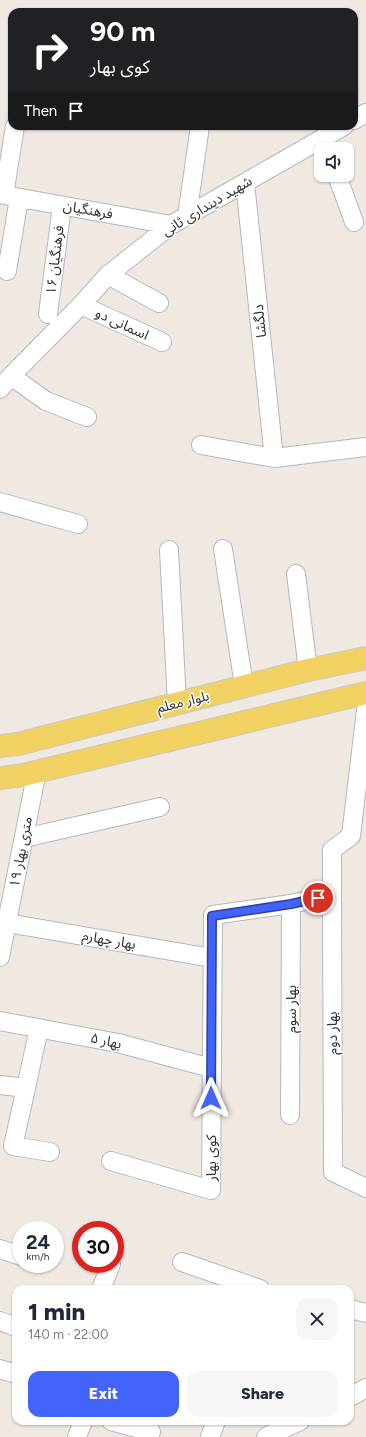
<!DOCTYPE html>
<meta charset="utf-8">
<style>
:root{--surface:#fff;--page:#f6f6f7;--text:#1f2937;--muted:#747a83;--accent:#4264fb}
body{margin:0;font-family:Figtree,"Noto Sans Arabic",sans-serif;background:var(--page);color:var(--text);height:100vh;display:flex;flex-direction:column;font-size:15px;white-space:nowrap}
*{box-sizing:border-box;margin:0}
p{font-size:13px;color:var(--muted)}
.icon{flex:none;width:22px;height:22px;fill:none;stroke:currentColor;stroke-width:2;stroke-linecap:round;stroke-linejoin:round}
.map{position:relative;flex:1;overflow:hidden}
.side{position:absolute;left:12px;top:1285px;width:342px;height:140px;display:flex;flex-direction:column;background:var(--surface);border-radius:12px;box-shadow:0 1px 3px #0004}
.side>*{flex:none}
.banner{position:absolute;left:8px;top:8px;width:350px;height:122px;border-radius:12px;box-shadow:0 1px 3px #0004;background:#202124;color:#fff;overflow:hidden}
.controls{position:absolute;left:314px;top:142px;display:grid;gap:8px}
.controls a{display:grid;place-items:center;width:40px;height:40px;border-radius:8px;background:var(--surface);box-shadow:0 1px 3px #0004;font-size:20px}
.speed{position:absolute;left:12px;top:1221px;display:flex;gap:8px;font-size:20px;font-weight:700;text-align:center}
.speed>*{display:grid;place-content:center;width:52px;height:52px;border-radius:50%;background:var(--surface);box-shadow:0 1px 3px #0004;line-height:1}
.speed small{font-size:10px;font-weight:400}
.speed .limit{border:6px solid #d22;background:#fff;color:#111}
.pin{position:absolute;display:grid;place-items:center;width:34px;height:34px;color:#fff;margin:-17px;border:2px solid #fff;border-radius:50%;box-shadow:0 1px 4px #0007}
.me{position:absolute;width:44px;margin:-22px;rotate:0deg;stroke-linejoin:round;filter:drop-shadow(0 0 3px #0008)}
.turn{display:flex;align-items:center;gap:14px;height:84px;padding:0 16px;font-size:18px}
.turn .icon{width:52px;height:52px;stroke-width:2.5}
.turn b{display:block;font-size:28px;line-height:34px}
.then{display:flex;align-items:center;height:38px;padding:0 16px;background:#0003;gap:8px;font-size:15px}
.round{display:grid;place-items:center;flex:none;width:42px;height:42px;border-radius:12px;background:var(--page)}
.overview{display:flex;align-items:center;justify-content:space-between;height:68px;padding:0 16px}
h1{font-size:24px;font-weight:800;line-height:30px}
.button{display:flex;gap:8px;margin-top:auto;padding:8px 16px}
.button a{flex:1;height:46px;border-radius:12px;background:var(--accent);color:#fff;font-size:16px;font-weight:800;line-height:46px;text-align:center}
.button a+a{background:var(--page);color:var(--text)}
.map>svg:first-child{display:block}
</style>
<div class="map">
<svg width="366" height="1437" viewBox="0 0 366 1437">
<rect width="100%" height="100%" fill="#efe9e1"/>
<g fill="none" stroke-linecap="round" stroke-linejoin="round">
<!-- minor casing -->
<g stroke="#b4b7c1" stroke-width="20">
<path id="minor" d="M 354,120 L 366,113
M 15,126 L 4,195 L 171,225
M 337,175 L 354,222
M 245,183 L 274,458
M 187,216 L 200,126
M 7,271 L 19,198
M 108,275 L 159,303
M 81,305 L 162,342
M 48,314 L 62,206
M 11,376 L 46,401 L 87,417
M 0,389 L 11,376 L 81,305 L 108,275 L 171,225 L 344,126
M 201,445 L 274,458 L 366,447
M 0,502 L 78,524
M 223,549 L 244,686
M 169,550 L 177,703
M 296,574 L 308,670
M 24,838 L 160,807
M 332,895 L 333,1172 L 366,1188
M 7,923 L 212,958
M 0,957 L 37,771
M 0,1021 L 118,1043 L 211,1068
M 0,1085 L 26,1088 L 13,1146 L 50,1152
M 26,1088 L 39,1028
M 290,1115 L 291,904
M 111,1161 L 211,1190 L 213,915 L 291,904 L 332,895 L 332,850 L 351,836 L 366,710
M 0,1249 L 21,1256
M 182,1262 L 260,1289
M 101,1289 L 111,1264
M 350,1309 L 366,1313
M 0,1321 L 16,1327
M 0,1369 L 16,1374
M 350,1397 L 366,1388
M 111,1421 L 151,1432
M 77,1437 L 83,1421
M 210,1437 L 216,1421
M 266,1437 L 300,1421"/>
</g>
<!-- major casing -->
<g stroke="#c9c9c9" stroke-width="24">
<path id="major" d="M 0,746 L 18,744 L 308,670 L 366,658
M 0,778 L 23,775 L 366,693"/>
</g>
<!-- minor -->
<use href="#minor" stroke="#fff" stroke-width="18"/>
<!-- major -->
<use href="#major" stroke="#f2d163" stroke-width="22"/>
</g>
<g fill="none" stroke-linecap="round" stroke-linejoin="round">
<!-- route casing -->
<g stroke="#2b41a3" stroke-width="10">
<path id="route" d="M 211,1098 L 212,916 L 291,904 L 318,898"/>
</g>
<!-- route -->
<use href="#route" stroke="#4264fb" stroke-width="7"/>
</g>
<g text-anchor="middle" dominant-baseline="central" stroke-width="3" stroke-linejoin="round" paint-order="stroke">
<!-- street labels -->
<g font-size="14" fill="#2e2e2e" stroke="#fff">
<text transform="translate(207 206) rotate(-31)">شهید دینداری ثانی</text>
<text transform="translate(88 210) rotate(10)">فرهنگیان</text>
<text transform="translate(55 260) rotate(-83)">فرهنگیان ۱۶</text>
<text transform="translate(260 321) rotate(-96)">دلگشا</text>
<text transform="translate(122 324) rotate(25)">اسمانی دو</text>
<text transform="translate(183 702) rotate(-14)">بلوار معلم</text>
<text transform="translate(21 852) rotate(-79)">۱۹ متری بهار</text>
<text transform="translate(109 940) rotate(10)">بهار چهارم</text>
<text transform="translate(291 1009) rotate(-90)">بهار سوم</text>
<text transform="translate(332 1033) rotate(-90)">بهار دوم</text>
<text transform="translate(106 1041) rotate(12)">بهار ۵</text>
<text transform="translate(211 1158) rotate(-90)">کوی بهار</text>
</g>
</g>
</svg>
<div class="controls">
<a><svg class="icon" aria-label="sound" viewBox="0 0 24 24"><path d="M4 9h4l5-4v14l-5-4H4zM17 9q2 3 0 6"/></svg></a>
</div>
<div class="speed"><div>24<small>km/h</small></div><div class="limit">30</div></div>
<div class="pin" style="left:318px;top:898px;background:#d93025"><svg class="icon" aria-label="arrive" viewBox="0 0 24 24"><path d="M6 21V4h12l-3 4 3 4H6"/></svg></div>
<svg class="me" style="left:211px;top:1098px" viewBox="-20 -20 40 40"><path d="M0-17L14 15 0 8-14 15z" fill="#4264fb" stroke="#fff" stroke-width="4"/></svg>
<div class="banner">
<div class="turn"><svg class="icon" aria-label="right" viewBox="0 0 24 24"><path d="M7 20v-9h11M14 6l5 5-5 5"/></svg><div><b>90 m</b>کوی بهار</div></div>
<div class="then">Then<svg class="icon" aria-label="arrive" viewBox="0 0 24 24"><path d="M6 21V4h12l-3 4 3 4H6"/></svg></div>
</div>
<section class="side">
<div class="overview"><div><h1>1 min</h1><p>140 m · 22:00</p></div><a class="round"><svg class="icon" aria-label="close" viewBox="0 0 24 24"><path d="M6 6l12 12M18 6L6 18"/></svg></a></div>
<div class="button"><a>Exit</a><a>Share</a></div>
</section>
</div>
